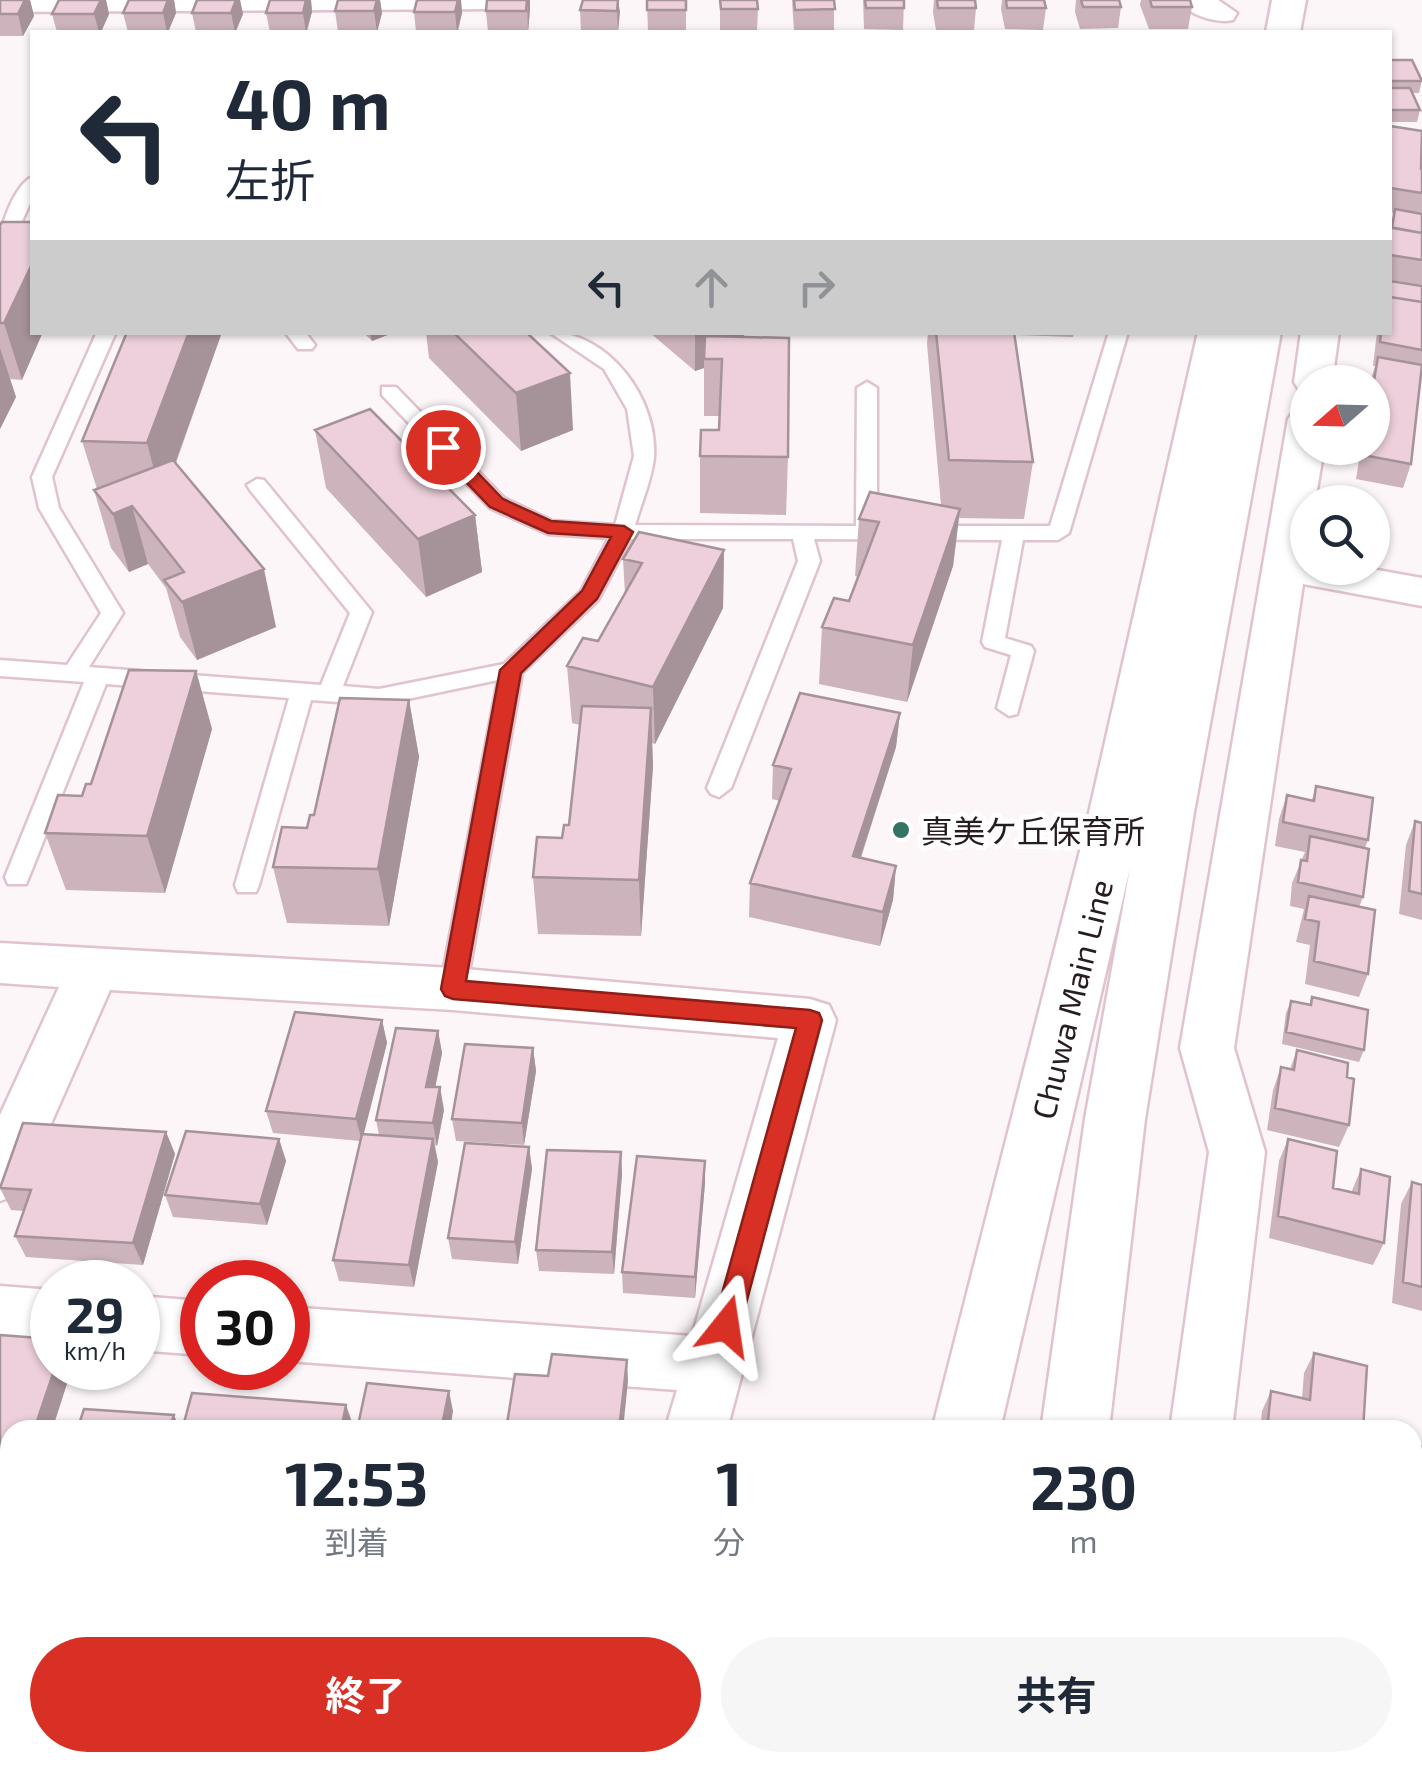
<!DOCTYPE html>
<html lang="ja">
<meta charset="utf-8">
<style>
:root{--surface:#fff;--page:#f6f6f7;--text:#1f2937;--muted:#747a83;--accent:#d93025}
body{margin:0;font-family:"Exo 2","Noto Sans JP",sans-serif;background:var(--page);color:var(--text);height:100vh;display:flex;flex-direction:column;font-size:38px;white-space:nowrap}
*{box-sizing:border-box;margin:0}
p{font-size:32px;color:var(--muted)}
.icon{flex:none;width:55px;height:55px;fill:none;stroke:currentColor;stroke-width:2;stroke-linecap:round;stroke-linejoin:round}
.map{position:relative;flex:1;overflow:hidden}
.sheet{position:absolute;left:0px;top:1420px;width:1422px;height:352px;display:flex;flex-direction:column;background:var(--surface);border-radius:30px 30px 0 0;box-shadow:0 2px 8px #0004}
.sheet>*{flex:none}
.banner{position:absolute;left:30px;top:30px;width:1362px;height:305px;border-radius:0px;box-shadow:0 2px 8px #0004;background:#fff;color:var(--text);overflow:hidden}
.needle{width:65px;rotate:250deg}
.fabs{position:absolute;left:1290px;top:365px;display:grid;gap:20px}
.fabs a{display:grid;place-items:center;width:100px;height:100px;border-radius:50%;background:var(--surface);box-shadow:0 2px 8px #0004;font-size:50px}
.speed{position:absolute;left:30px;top:1260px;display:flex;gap:20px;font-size:50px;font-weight:700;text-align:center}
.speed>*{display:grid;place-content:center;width:130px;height:130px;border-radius:50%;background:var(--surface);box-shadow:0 2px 8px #0004;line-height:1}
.speed small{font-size:25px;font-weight:400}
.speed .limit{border:15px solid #d22;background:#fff;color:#111}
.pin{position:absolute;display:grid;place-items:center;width:85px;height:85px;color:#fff;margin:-42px;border:5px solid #fff;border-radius:50%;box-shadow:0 2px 10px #0007}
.me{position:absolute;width:110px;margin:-55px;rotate:15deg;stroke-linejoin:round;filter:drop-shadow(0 0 8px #0008)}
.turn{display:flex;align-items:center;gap:35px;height:210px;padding:0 30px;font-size:45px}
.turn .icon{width:130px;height:130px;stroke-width:2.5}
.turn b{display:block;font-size:70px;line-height:85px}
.lanes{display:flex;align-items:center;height:95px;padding:0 30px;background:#0003;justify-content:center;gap:50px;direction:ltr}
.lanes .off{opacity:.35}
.eta{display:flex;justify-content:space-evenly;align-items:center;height:170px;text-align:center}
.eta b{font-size:60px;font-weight:700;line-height:70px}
.button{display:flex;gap:20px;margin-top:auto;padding:20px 30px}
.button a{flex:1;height:115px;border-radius:60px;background:var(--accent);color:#fff;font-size:40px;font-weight:700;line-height:115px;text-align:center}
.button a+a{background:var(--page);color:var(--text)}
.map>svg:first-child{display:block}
</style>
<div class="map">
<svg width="1422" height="1771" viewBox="0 0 1422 1771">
<rect width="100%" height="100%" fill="#fcf6f8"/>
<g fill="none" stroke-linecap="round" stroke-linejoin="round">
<!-- service casing -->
<g stroke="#e0c3cd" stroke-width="5">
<path id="service" d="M 32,177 L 32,199 L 14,239 L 0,243 C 0,225 15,185 32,177 Z
M 97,332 L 116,332 L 52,477 L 59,508 L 123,613 L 89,667 L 321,685 L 350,613 L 250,490 L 247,485 L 257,479 L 264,480 L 372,612 L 343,686 L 379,689 L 504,664 L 581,591 L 609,538 L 548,534 L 490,508 L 382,395 L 382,387 L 396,387 L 504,498 L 552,521 L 615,525 L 634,456 L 627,409 L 604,369 L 549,332 C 608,332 658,398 654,457 C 652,479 641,504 635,525 L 856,526 L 857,388 L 867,382 L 877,388 L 877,526 L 1050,526 L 1109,332 L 1128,332 L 1069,533 L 1058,540 L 1023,540 L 1005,638 L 1031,646 L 1034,651 L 1017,714 L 1009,716 L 997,708 L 1011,655 L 985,647 L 982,642 L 1002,540 L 814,539 L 820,561 L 731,788 L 719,797 L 711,794 L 707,788 L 798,561 L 793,539 L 630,539 L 598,600 L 522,673 L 466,989 L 462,996 L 453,999 L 444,996 L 440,989 L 498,680 L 379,705 L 311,700 L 259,885 L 256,892 L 238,892 L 235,885 L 289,698 L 106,684 L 29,877 L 26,884 L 8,884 L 5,877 L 84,682 L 0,676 L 0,660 L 67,665 L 101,613 L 39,508 L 32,477 Z
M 285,332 L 305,332 L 315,345 L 312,349 L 298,349 Z"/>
</g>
<!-- minor casing -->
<g stroke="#e0c3cd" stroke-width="5">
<path id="minor" d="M 0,0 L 514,0 L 510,6 L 499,9 L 0,12 Z
M 1177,0 L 1218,0 L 1237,13 L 1233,20 C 1215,24 1188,14 1177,0 Z
M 1301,332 L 1339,332 L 1332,382 L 1308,382 L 1308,392 L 1299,390 L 1294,382 Z
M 1308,407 L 1308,448 L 1324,448 L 1315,502 L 1308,502 L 1308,568 L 1366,568 L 1422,578 L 1422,606 L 1303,584 L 1234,1048 L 1265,1152 L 1232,1430 L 1170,1430 L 1209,1152 L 1180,1048 L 1288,419 L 1294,411 Z
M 0,943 L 453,968 L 810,999 L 829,1005 L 836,1020 L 727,1430 L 665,1430 L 677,1390 L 288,1361 L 288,1307 L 692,1336 L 778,1038 L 453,1010 L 110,990 L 20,1194 L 0,1201 L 0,1115 L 59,987 L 0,983 Z
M 0,1286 L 52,1290 L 52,1344 L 0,1340 Z
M 138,1296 L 202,1301 L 202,1355 L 138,1350 Z
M 1412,1606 L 1422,1607 L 1422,1673 L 1412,1672 Z
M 0,1699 L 10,1700 L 10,1762 L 24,1762 L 0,1767 Z
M 424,1762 L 627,1762 L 625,1771 L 428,1771 Z"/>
</g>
<!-- secondary casing -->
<g stroke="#e0c3cd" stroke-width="5">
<path id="secondary" d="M 1272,0 L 1306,0 L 1300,32 L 1266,32 Z
M 1198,332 L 1281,332 L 1194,812 L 1145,1119 L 1109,1430 L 1041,1430 L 1085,1119 L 1130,868 L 1000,1430 L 932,1430 L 1084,835 Z
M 844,1762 L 920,1762 L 918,1771 L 842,1771 Z
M 974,1762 L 1050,1762 L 1049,1771 L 973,1771 Z"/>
</g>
<!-- service -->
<use href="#service" fill="#fff" fill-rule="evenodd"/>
<!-- minor -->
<use href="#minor" fill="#fff" fill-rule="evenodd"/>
<!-- secondary -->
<use href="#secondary" fill="#fff" fill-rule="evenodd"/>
</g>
<!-- wall -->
<path fill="#ccb3bc" d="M 0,0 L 30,0 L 34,16 L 23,36 L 0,36 Z
M 59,0 L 106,0 L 109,14 L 101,32 L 57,32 L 52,14 Z
M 129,0 L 174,0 L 176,13 L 168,32 L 128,32 L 123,13 Z
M 197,0 L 240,0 L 243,14 L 236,32 L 196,32 L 192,13 Z
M 270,0 L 311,0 L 312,12 L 307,32 L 270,32 L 266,13 Z
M 338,0 L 380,0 L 382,13 L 377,32 L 338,32 L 335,11 Z
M 417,0 L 461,0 L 462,13 L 458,32 L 416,32 L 414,12 Z
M 619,0 L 618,32 L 581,32 L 580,10 Z
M 647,0 L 686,0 L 686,32 L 648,32 Z
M 720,0 L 758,9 L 757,31 L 720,31 Z
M 792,0 L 834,0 L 834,31 L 794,31 Z
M 863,0 L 904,0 L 903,30 L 864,29 Z
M 934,0 L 975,0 L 976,8 L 974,30 L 936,30 L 933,12 Z
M 1002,0 L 1044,0 L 1046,8 L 1043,30 L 1005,29 L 1001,9 Z
M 1076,0 L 1119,0 L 1121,7 L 1118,28 L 1080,29 L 1075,12 Z
M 1141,0 L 1190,0 L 1192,7 L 1188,29 L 1149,29 L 1140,5 Z
M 530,9 L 528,32 L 488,32 L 486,11 Z
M 1390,60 L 1422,80 L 1419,93 L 1412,93 L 1420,110 L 1417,122 L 1390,122 Z
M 1390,126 L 1422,131 L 1422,285 L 1390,280 L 1390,227 L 1394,213 L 1390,212 Z
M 0,225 L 22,380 L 10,379 L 16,397 L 0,429 Z
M 1422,286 L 1422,374 L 1411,464 L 1403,488 L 1356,479 L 1361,448 L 1372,448 L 1372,382 L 1370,382 L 1375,366 L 1373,366 L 1377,332 L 1390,332 Z
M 222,332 L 176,463 L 276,627 L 197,660 L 180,637 L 166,588 L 148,564 L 129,572 L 111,548 L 94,490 L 97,489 L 82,441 Z
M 363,332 L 395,332 L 372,341 Z
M 426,332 L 526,332 L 573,430 L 521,451 L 429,358 Z
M 649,332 L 744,332 L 744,337 L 788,457 L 786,515 L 700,513 L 700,456 L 719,430 L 720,416 L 704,416 L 704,368 L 695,371 Z
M 928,332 L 1074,332 L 1073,337 L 1015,335 L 1033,462 L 1024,519 L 959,518 L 953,566 L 907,702 L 819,684 L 822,627 L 849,601 L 858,577 L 855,576 L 859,519 L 941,505 L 927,344 Z
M 315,430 L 475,515 L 482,572 L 426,597 L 326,488 Z
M 724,550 L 723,608 L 655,744 L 652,743 L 653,766 L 641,936 L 538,934 L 533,877 L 562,838 L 569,825 L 580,725 L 572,723 L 567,666 L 598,641 L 625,594 L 623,559 Z
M 196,671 L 212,729 L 165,893 L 66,890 L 45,833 L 82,796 L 91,784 Z
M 409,700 L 419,757 L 389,926 L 287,923 L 273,867 L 307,828 Z
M 900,713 L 896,747 L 861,858 L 896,866 L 893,900 L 880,946 L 749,917 L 750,883 L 780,801 L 772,799 L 773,765 Z
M 1316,786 L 1368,840 L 1365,848 L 1363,897 L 1359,907 L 1368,974 L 1359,997 L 1305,984 L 1310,945 L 1296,942 L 1304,909 L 1290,906 L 1292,883 L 1305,852 L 1275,846 L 1279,819 L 1287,795 L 1312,800 Z
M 1415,821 L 1422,823 L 1422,920 L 1399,914 L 1406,845 Z
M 1312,997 L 1364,1050 L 1359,1062 L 1282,1044 L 1286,1013 L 1291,1001 L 1309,1005 Z
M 382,1020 L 387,1043 L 363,1134 L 379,1135 L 376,1120 L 438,1031 L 442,1053 L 435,1087 L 444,1110 L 437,1146 L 435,1145 L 438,1162 L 414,1287 L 339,1281 L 333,1260 L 360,1141 L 273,1133 L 266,1111 Z
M 533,1048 L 536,1071 L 524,1145 L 456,1141 L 452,1119 Z
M 1297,1050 L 1347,1077 L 1349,1125 L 1339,1147 L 1267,1130 L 1273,1090 L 1281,1067 L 1290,1069 Z
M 166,1132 L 175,1154 L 143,1265 L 26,1257 L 15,1236 L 24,1211 L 11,1210 L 0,1188 Z
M 279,1139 L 286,1161 L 267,1225 L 173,1217 L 165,1195 Z
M 1288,1139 L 1333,1188 L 1351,1193 L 1361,1169 L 1384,1243 L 1373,1265 L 1269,1238 L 1279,1161 Z
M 529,1147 L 532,1169 L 518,1264 L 452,1259 L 448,1238 Z
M 621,1152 L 622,1174 L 614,1274 L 539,1271 L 536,1250 Z
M 705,1161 L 705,1183 L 695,1298 L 623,1293 L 622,1272 Z
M 1412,1182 L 1422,1185 L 1422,1311 L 1392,1303 L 1401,1204 Z
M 0,1335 L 72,1368 L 52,1430 L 10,1430 L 10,1628 L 0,1627 Z
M 1314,1353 L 1363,1430 L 1260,1430 L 1262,1411 L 1271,1391 L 1302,1398 L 1304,1373 Z
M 1412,1444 L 1422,1446 L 1422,1578 L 1412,1576 Z"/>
<!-- shaded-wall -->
<path fill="#a69299" d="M 25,0 L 30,0 L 34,16 L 23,36 L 18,14 Z
M 101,0 L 106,0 L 109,14 L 101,32 L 99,32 L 94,14 Z
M 168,0 L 174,0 L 176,13 L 168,32 L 167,32 L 163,13 Z
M 236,0 L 240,0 L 243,14 L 235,32 L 231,13 Z
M 306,0 L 311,0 L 312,12 L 306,32 L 303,13 Z
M 377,0 L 380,0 L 382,13 L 377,32 L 374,11 Z
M 458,0 L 461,0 L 462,13 L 457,32 L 455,12 Z
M 527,0 L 530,0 L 530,9 L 528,32 Z
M 618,0 L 620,12 L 618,32 L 617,11 Z
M 32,264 L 32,332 L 43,332 L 22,380 L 4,323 Z
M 189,332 L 222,332 L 162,500 L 147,443 Z
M 370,332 L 395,332 L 372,341 Z
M 695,332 L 744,332 L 744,351 L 704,359 L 704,368 L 695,371 Z
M 0,348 L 16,397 L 0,429 Z
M 570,373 L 573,430 L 521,451 L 516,393 Z
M 132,506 L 148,564 L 129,572 L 113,514 Z
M 960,509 L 953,566 L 907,702 L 913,645 Z
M 475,515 L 482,572 L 426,597 L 418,539 Z
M 724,550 L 723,608 L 655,744 L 653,687 Z
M 264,569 L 276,627 L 197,660 L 182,602 Z
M 196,671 L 212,729 L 165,893 L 147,836 Z
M 409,700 L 419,757 L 389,926 L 378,869 Z
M 651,708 L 653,766 L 641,936 L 639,880 Z
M 900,713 L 896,747 L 850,890 L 853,856 Z
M 896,866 L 893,900 L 880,946 L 883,912 Z
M 382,1020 L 387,1043 L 362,1141 L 356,1119 Z
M 438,1031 L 442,1053 L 431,1109 L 426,1087 Z
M 533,1048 L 536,1071 L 524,1145 L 522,1123 Z
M 440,1087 L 444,1110 L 437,1146 L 433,1123 Z
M 166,1132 L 175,1154 L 143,1265 L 133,1243 Z
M 279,1139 L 286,1161 L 267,1225 L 260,1204 Z
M 433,1139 L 438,1162 L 414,1287 L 409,1265 Z
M 529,1147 L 532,1169 L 518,1264 L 515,1242 Z
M 621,1152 L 622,1174 L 614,1274 L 612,1252 Z
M 705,1161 L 705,1183 L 695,1298 L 695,1277 Z
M 627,1360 L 628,1381 L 623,1430 L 619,1430 Z
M 55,1368 L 72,1368 L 52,1430 L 34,1430 Z
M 449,1391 L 453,1411 L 450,1430 L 441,1430 Z
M 346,1405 L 353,1425 L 351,1430 L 341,1430 Z
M 174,1415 L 180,1430 L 169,1430 Z"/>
<!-- building -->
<path fill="#edd0db" stroke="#a69299" stroke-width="2.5" d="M 0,0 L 25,0 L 18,14 L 0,14 Z
M 59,0 L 101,0 L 94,14 L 52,14 Z
M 129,0 L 168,0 L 163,13 L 123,13 Z
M 197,0 L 236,0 L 231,13 L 192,13 Z
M 270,0 L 306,0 L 303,13 L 266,13 Z
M 338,0 L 377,0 L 374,11 L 335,11 Z
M 417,0 L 458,0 L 455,12 L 414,12 Z
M 487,0 L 527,0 L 526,11 L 486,11 Z
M 583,0 L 618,0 L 617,11 L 580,10 Z
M 647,0 L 686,0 L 686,10 L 647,10 Z
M 720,0 L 757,0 L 758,9 L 721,9 Z
M 794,0 L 834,0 L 835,9 L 795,10 Z
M 865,0 L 904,0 L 904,8 L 866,8 Z
M 937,0 L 975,0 L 976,8 L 938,8 Z
M 1006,0 L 1044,0 L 1046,8 L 1007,8 Z
M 1081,0 L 1119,0 L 1121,7 L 1083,7 Z
M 1150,0 L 1190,0 L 1192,7 L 1152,7 Z
M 1390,60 L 1412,60 L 1422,81 L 1390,81 Z
M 1390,88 L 1410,88 L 1420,110 L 1390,110 Z
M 1390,126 L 1422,131 L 1421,169 L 1422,169 L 1422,193 L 1390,188 Z
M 1395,209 L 1422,214 L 1422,233 L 1392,228 Z
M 2,222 L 32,222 L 32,264 L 4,323 L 0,323 L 0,225 Z
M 1390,227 L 1422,233 L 1422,260 L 1390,255 Z
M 1390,281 L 1422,286 L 1422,302 L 1390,297 Z
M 1390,297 L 1422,302 L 1422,350 L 1380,342 L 1381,332 L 1390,332 Z
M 127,332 L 189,332 L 147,443 L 82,441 Z
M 453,332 L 526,332 L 570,373 L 516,393 Z
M 936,332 L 1014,332 L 1033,462 L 949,460 Z
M 705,336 L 789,338 L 788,457 L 700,456 L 701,430 L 719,430 L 722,359 L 704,359 Z
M 1378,357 L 1422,365 L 1411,464 L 1363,455 L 1364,448 L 1372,448 L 1372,392 Z
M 370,409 L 475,515 L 418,539 L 315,430 Z
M 173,460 L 264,569 L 182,602 L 164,580 L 184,572 L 132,506 L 113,514 L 94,490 Z
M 870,492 L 960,509 L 913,645 L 822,627 L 834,598 L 849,601 L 879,522 L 859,519 Z
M 639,532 L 724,550 L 653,687 L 567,666 L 583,638 L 598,641 L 642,563 L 623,559 Z
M 129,670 L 196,671 L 147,836 L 45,833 L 58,795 L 82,796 L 86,784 L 91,784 Z
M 800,693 L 900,713 L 853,856 L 896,866 L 883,912 L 750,883 L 791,769 L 773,765 Z
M 340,698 L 409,700 L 378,869 L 273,867 L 282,827 L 307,828 L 310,815 L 314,815 Z
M 582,706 L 651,708 L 639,880 L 533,877 L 537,837 L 562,838 L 564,825 L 569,825 Z
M 1316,786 L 1373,798 L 1368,840 L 1283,822 L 1287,795 L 1314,801 Z
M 1415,821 L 1422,823 L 1422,894 L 1409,891 Z
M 1310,836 L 1369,849 L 1363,897 L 1298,882 L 1301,860 L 1307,861 Z
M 1309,896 L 1375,910 L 1368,974 L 1314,961 L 1319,922 L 1305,919 Z
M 1312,997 L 1368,1010 L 1364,1050 L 1286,1032 L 1291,1001 L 1311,1005 Z
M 295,1012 L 382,1020 L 356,1119 L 266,1111 Z
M 396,1028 L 438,1031 L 426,1087 L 440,1087 L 433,1123 L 376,1120 Z
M 465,1044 L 533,1048 L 522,1123 L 452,1119 Z
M 1297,1050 L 1348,1063 L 1347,1077 L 1354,1079 L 1349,1125 L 1275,1108 L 1281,1067 L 1294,1070 Z
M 23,1123 L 166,1132 L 133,1243 L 15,1236 L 31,1190 L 0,1188 Z
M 186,1131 L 279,1139 L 260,1204 L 165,1195 Z
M 362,1134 L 433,1139 L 409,1265 L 333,1260 Z
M 1288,1139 L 1337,1151 L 1333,1188 L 1359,1194 L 1361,1169 L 1390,1177 L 1384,1243 L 1278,1216 Z
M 465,1143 L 529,1147 L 515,1242 L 448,1238 Z
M 547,1150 L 621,1152 L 612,1252 L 536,1250 Z
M 637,1156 L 705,1161 L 695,1277 L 622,1272 Z
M 1412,1182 L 1422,1185 L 1422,1287 L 1403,1282 Z
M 0,1335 L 52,1339 L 52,1368 L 55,1368 L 34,1430 L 10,1430 L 10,1473 L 0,1472 Z
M 1314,1353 L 1367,1366 L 1363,1430 L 1305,1430 L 1268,1421 L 1271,1391 L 1310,1400 Z
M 552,1354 L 627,1360 L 619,1430 L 506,1430 L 515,1374 L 548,1376 Z
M 367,1383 L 449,1391 L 441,1430 L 357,1430 Z
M 192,1393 L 346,1405 L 341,1430 L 182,1430 Z
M 84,1409 L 174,1415 L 169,1430 L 77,1430 Z
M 1412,1444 L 1422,1446 L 1422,1557 L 1412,1555 Z
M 0,1490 L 10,1490 L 10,1610 L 0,1610 Z"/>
<!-- route -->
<path fill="#d93025" stroke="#8d1f18" stroke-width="2.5" d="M 443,441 L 449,443 L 503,499 L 551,521 L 624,526 L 633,532 L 597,599 L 521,673 L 466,981 L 810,1010 L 819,1013 L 822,1020 L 740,1326 L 736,1335 L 726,1339 L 717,1335 L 713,1326 L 796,1028 L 453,999 L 445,996 L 441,989 L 500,670 L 582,591 L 611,537 L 548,533 L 490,507 L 436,451 L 434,447 Z"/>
<!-- markers -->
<circle fill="#337462" stroke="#fff" stroke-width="4" cx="901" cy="830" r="10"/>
<g text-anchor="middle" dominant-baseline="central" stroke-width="10" stroke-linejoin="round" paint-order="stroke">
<!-- poi labels -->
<g font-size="32" fill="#271c20" stroke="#fff" text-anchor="start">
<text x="921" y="830">真美ケ丘保育所</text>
</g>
<!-- street labels -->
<g font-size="32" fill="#271c20" stroke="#fff">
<text transform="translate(1071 999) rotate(-76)">Chuwa Main Line</text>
</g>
</g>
</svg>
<div class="fabs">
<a><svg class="needle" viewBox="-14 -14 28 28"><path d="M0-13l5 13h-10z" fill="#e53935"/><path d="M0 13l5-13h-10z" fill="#747a83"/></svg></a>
<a><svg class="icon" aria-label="search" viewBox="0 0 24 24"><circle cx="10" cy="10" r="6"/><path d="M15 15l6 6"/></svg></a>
</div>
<div class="speed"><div>29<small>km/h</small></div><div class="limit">30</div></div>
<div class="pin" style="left:443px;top:447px;background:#d93025"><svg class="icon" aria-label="arrive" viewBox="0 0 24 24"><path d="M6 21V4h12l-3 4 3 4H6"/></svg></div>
<svg class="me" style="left:726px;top:1326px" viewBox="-20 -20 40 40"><path d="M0-17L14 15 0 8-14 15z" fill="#d93025" stroke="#fff" stroke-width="4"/></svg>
<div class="banner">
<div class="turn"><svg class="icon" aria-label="left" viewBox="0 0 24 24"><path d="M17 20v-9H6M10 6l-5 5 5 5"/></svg><div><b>40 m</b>左折</div></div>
<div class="lanes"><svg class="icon" aria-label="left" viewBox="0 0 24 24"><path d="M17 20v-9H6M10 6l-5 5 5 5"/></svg><svg class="icon off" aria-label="ahead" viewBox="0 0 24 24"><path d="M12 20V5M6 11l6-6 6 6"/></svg><svg class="icon off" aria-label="right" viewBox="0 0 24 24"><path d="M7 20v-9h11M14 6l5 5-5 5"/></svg></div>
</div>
<section class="sheet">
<div class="eta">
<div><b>12:53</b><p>到着</p></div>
<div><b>1</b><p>分</p></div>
<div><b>230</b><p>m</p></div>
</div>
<div class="button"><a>終了</a><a>共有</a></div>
</section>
</div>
